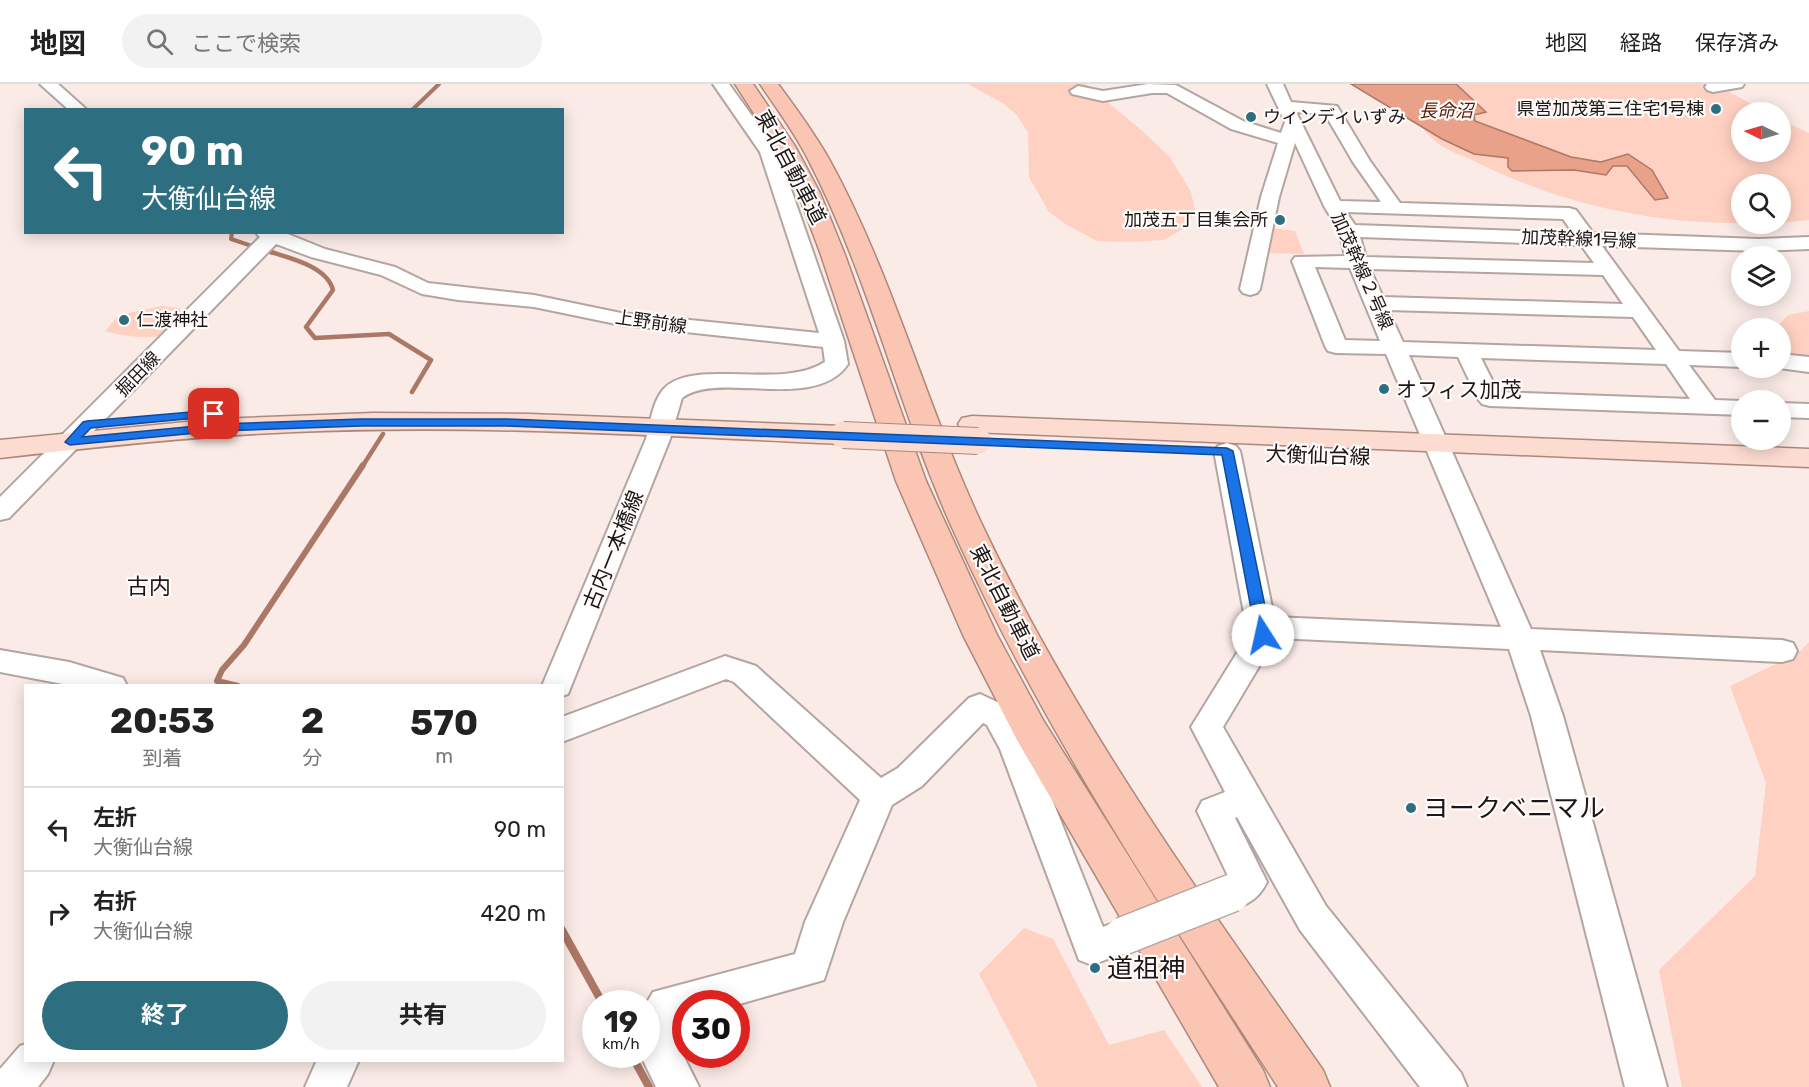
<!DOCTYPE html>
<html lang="ja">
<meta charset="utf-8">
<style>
:root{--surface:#fff;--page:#f2f2f2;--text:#222;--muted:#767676;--line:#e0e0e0;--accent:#2d6f81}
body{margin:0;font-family:Rubik,"Noto Sans JP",sans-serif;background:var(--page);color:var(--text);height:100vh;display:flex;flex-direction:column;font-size:22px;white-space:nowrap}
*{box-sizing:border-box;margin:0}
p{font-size:20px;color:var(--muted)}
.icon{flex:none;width:33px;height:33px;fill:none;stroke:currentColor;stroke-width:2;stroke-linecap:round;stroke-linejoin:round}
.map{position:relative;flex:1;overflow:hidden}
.side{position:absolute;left:24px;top:600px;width:540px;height:378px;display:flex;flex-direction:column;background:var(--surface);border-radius:0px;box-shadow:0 3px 15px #0003}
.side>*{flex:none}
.hud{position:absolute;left:24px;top:24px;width:540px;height:126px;border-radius:0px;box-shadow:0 3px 15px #0003;background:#2d6f81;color:#fff;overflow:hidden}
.needle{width:39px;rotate:275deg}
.tools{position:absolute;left:1731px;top:18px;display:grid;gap:12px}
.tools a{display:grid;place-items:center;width:60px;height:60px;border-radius:50%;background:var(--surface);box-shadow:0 3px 15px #0003;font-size:30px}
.speed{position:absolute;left:582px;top:906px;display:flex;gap:12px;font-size:30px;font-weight:700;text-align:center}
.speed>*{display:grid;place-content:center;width:78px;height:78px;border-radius:50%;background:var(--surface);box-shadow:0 3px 15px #0003;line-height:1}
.speed small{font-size:15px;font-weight:400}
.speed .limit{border:9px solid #d22;background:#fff;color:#111}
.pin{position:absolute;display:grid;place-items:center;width:51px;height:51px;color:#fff;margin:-26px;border-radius:12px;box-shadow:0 3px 9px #0006}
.me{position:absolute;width:66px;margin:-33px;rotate:350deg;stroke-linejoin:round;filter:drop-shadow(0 0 4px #0008)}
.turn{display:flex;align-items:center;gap:21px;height:126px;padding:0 18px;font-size:27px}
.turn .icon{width:78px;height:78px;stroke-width:2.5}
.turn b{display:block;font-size:42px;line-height:51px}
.eta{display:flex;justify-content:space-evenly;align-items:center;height:102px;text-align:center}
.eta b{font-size:36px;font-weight:700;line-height:42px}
.cta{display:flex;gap:12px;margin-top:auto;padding:12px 18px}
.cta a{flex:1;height:69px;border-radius:36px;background:var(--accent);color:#fff;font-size:24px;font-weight:700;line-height:69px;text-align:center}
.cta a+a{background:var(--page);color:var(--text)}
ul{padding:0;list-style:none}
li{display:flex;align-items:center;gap:18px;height:84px;padding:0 18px;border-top:2px solid var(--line)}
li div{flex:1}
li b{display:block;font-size:22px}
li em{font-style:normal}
header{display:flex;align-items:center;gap:36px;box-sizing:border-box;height:84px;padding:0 30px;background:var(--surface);border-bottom:2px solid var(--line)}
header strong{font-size:28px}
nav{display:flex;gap:33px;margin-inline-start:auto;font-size:21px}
.search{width:420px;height:54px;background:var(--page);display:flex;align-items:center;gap:15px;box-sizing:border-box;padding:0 21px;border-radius:33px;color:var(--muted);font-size:22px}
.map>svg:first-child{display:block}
</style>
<header>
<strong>地図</strong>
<div class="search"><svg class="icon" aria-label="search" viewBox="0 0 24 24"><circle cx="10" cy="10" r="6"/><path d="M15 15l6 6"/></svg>ここで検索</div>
<nav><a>地図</a><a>経路</a><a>保存済み</a></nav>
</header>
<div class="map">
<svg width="1809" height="1003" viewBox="0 0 1809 1003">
<rect width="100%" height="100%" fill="#faebe6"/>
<!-- green -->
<path fill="#ffd1c2" d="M 968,0 L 1086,0 L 1139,44 L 1170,73 L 1191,108 L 1195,127 L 1189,139 L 1183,145 L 1164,156 L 1129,158 L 1097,157 L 1067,141 L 1049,128 L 1029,93 L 1028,49 L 1017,31 L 1004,20 Z
M 1389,0 L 1715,0 L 1766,28 L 1742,28 L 1742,68 L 1780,68 L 1781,36 L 1809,49 L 1809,136 L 1781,139 L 1780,100 L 1742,100 L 1741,139 C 1649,140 1554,118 1472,76 C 1461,71 1445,66 1435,57 C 1418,42 1404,19 1389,0 Z
M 1270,144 L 1295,147 L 1304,170 L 1264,169 Z
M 162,222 L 180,224 L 181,232 C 176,237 170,246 164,250 C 150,257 119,251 105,247 L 119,231 Z
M 1809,227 L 1809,289 L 1781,274 L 1780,244 L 1776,244 L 1788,231 Z
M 1809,558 L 1809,1003 L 1682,1003 L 1659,886 L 1755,792 L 1766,699 L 1730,602 L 1797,570 Z
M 1024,844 L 1053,855 L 1109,961 L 1164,946 L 1202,1003 L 1038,1003 L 979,890 Z"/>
<!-- water -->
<path fill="#e9a189" stroke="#ac7866" stroke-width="1.5" d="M 1351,0 L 1456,0 L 1486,28 L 1474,31 L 1475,37 L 1571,73 L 1601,78 L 1628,70 L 1652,86 L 1668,114 L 1655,116 L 1627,82 L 1613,82 L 1606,91 L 1574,86 L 1512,87 L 1508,83 L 1508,74 L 1474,70 L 1442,55 Z"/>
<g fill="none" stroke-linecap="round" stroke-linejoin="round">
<!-- stream-far3 -->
<path stroke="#ac7866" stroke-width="4" d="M 412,26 L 439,0
M 232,148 L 231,155 L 273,169"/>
<!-- stream-far2 -->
<path stroke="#ac7866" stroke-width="4.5" d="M 268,167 C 289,174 327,182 333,206 L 306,243 L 315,254 L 389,250 L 431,276 L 412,308
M 362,383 L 383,350"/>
<!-- stream-far1 -->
<path stroke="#ac7866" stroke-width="6" d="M 238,602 L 217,597 L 222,586 L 244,561 L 363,381"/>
<!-- stream -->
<path stroke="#ac7866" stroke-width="8" d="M 562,846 L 603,920
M 631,970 L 649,1003"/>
<!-- minor casing -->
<g stroke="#b3a5a0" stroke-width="4">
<path id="minor" d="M 40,0 L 58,0 L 87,26 L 69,26 Z
M 713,0 L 729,0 L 778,68 L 844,257 L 848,280 C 815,329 718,286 682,314 L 670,355 L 568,610 L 562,612 L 562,602 L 542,602 L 646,355 C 650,340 652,320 662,307 C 689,272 781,307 825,278 L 823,263 L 621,241 L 534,223 L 458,216 L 422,210 L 381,191 L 311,173 L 276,160 L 9,434 L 0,436 L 0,413 L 260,153 L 255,148 L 283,148 L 325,165 L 395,183 L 428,199 L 534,211 L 621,229 L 819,249 L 760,68 Z
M 1148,0 L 1176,1 L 1243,37 L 1281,49 L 1285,38 L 1267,0 L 1283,0 L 1291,18 L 1337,22 L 1370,77 L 1400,119 L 1569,124 L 1576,126 L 1593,149 L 1759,155 L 1809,153 L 1809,165 L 1759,167 L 1602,162 L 1679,267 L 1742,269 L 1742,283 L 1689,281 L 1715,316 L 1742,317 L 1742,331 L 1490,322 L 1482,320 L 1478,315 L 1458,273 L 1409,271 L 1531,545 L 1782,556 L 1793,559 L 1797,567 L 1793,575 L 1782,578 L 1540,566 L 1563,632 L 1667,1003 L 1625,1003 L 1531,632 L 1509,565 L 1276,554 L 1223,643 L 1326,822 L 1461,989 L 1467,1003 L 1420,1003 L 1300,846 L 1237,733 L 1235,734 L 1267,798 C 1258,817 1240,828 1219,820 L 1214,809 L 1219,798 L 1228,792 L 1197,727 L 1202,717 L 1225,708 L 1191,643 L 1248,551 L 1214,367 L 1218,362 L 1227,359 L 1236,362 L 1240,367 L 1274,533 L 1501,543 L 1386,270 L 1336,269 L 1328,267 L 1325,262 L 1292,177 L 1295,173 L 1345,172 L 1339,147 L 1324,122 L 1295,59 L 1279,113 L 1260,205 L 1257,209 L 1250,211 L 1243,209 L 1240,205 L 1261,113 L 1278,59 L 1231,45 L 1167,9 L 1152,9 L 1103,17 L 1072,10 L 1070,7 L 1078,2 L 1103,7 ZM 1296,28 L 1325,30 L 1353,78 L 1381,118 L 1340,117 ZM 1346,128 L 1563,135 L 1573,149 L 1355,141 ZM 1360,153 L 1581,161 L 1594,179 L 1366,173 ZM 1315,183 L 1350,184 L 1380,257 L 1345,256 ZM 1370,185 L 1603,191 L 1623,220 L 1383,213 ZM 1388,226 L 1633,233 L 1656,266 L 1403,258 ZM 1481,274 L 1666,280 L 1690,315 L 1498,308 Z
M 1707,0 L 1744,0 L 1742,3 L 1713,8 L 1707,6 L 1705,3 Z
M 1780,270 L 1809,273 L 1809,288 L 1779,284 Z
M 1780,319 L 1809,320 L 1809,334 L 1780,333 Z
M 0,566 L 69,578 L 123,594 L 127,602 L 73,602 L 0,588 Z
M 725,572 L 756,582 L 881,694 L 898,684 L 969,614 L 980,610 L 1010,624 L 1032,665 L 1103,843 L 1123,835 L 1136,840 L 1142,852 L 1136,864 L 1092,881 L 1079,876 L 1000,665 L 987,641 L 983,639 L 922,702 L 892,721 L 843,838 L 824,896 L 736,921 L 686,920 L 686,935 L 680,936 L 672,949 L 699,1003 L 656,1003 L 640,970 L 646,970 L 646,920 L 653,908 L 795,870 L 805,838 L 860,716 L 734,598 L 726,595 L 562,658 L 562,633 Z
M 26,960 L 26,976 L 54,976 L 48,990 L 38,1003 L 0,1003 L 0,985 L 20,962 Z
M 317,976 L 359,976 L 347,1003 L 305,1003 Z"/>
</g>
<!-- major casing -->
<g stroke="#ac887c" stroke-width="3">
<path id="major" d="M 373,329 L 530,330 L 843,342 L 853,345 L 857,351 L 853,357 L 843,360 C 660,352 477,340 294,348 C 195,352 98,363 0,374 L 0,356 L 217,335 Z
M 972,332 L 1809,365 L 1809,383 L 972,348 L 962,346 L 958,340 L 962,334 Z"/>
</g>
<!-- highway casing -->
<g stroke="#ac887c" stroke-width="3">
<path id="highway" d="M 735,0 L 753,0 L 795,62 L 820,109 L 845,171 L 926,397 L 997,551 L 1043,636 L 1263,986 L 1270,1003 L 1219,1003 L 1017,656 L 963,551 L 896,397 L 821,171 L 798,109 L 775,62 Z
M 760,0 L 778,0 C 796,24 814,49 829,75 C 894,193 927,326 985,447 C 1077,640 1201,812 1323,986 L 1330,1003 L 1278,1003 C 1161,823 1042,644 954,448 C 899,327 870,195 809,77 C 795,49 777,25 760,0 Z"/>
</g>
<!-- minor -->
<use href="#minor" fill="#fff" fill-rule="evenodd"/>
<!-- major -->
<use href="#major" fill="#fcdcd1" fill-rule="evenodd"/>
<!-- highway -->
<use href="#highway" fill="#fac5b3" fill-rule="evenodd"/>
<!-- minor-bridge casing -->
<g stroke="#b3a5a0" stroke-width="40" stroke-linecap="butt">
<path id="minor-bridge" d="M 1123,852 L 1232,809"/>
</g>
<!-- major-bridge casing -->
<g stroke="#ac887c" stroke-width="28" stroke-linecap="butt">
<path id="major-bridge" d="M 843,351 L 978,357"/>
</g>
<!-- minor-bridge -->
<use href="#minor-bridge" stroke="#fff" stroke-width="37"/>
<!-- major-bridge -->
<use href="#major-bridge" stroke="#fcdcd1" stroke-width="26"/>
</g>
<!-- route -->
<path fill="#1a73e8" stroke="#114b97" stroke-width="1.5" d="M 214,326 L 220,330 L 218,332 L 91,344 L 82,353 L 218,340 L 361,335 L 506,335 L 1227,364 L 1233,367 L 1271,551 L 1263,556 L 1256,551 L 1222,371 L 506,342 L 361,342 L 218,347 L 70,361 L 65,358 L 83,338 L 87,337 Z"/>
<!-- markers -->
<g fill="#2d6f81" stroke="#fefbfa" stroke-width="2">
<circle cx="1716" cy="25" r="6"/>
<circle cx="1251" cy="33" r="6"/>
<circle cx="1280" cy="136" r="6"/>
<circle cx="124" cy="236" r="6"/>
<circle cx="1384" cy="305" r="6"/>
<circle cx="1411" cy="724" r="6"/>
<circle cx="1095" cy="884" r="6"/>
</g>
<g text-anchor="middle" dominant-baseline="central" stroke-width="4.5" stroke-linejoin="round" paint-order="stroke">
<!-- far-poi labels -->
<g font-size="18" fill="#1c1715" stroke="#fefbfa" text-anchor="end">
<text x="1704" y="25">県営加茂第三住宅1号棟</text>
<text x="1263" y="33" text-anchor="start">ウィンディいずみ</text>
<text x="1268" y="136">加茂五丁目集会所</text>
<text x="136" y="236" text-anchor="start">仁渡神社</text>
</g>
<!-- far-water labels -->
<g font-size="18" font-style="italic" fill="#5a1b03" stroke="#fefbfa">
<text x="1446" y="27">長命沼</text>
</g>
<!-- far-street labels -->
<g font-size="18" fill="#1c1715" stroke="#fefbfa">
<text transform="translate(1579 155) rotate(2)">加茂幹線1号線</text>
<text transform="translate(1362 187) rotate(66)">加茂幹線２号線</text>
<text transform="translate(651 238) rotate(8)">上野前線</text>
<text transform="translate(138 290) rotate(-46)">掘田線</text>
</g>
<!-- street labels -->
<g font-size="21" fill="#1c1715" stroke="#fefbfa">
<text transform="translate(791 83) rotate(62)">東北自動車道</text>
<text transform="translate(1318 371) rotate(2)">大衡仙台線</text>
<text transform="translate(613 466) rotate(-68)">古内一本橋線</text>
<text transform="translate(1005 518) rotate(63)">東北自動車道</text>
</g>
<!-- poi labels -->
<g font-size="21" fill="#1c1715" stroke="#fefbfa" text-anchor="start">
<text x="1396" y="305">オフィス加茂</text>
</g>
<!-- neighbourhood labels -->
<g font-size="22" fill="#1c1715" stroke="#fefbfa">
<text x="149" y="502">古内</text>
</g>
<!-- near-poi labels -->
<g font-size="26" fill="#1c1715" stroke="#fefbfa" text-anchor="start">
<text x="1423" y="724">ヨークベニマル</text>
<text x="1107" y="884">道祖神</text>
</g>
</g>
</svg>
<div class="tools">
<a><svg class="needle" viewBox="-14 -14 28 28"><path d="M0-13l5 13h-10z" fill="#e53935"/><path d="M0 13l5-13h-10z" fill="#767676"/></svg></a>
<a><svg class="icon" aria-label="search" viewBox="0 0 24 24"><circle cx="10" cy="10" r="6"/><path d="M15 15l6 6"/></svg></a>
<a><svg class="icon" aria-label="layers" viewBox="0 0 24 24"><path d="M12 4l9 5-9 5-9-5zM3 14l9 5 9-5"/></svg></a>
<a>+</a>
<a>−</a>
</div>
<div class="speed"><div>19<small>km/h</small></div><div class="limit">30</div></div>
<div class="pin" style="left:214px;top:330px;background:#d93025"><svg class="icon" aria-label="arrive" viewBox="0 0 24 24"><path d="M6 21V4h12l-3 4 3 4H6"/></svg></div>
<svg class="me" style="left:1263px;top:551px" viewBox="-20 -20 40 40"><circle r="19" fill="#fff"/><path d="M0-13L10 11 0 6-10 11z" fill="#1a73e8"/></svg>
<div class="hud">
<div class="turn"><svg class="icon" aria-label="left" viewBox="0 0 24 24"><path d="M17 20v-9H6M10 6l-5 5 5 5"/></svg><div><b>90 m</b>大衡仙台線</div></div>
</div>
<section class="side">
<div class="eta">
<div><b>20:53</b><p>到着</p></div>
<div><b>2</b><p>分</p></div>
<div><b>570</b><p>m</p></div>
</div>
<ul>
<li><svg class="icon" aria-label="left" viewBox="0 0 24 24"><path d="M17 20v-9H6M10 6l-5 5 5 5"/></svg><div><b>左折</b><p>大衡仙台線</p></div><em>90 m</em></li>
<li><svg class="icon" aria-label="right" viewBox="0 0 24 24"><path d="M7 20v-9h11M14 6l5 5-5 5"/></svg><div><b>右折</b><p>大衡仙台線</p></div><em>420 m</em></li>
</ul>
<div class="cta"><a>終了</a><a>共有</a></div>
</section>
</div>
